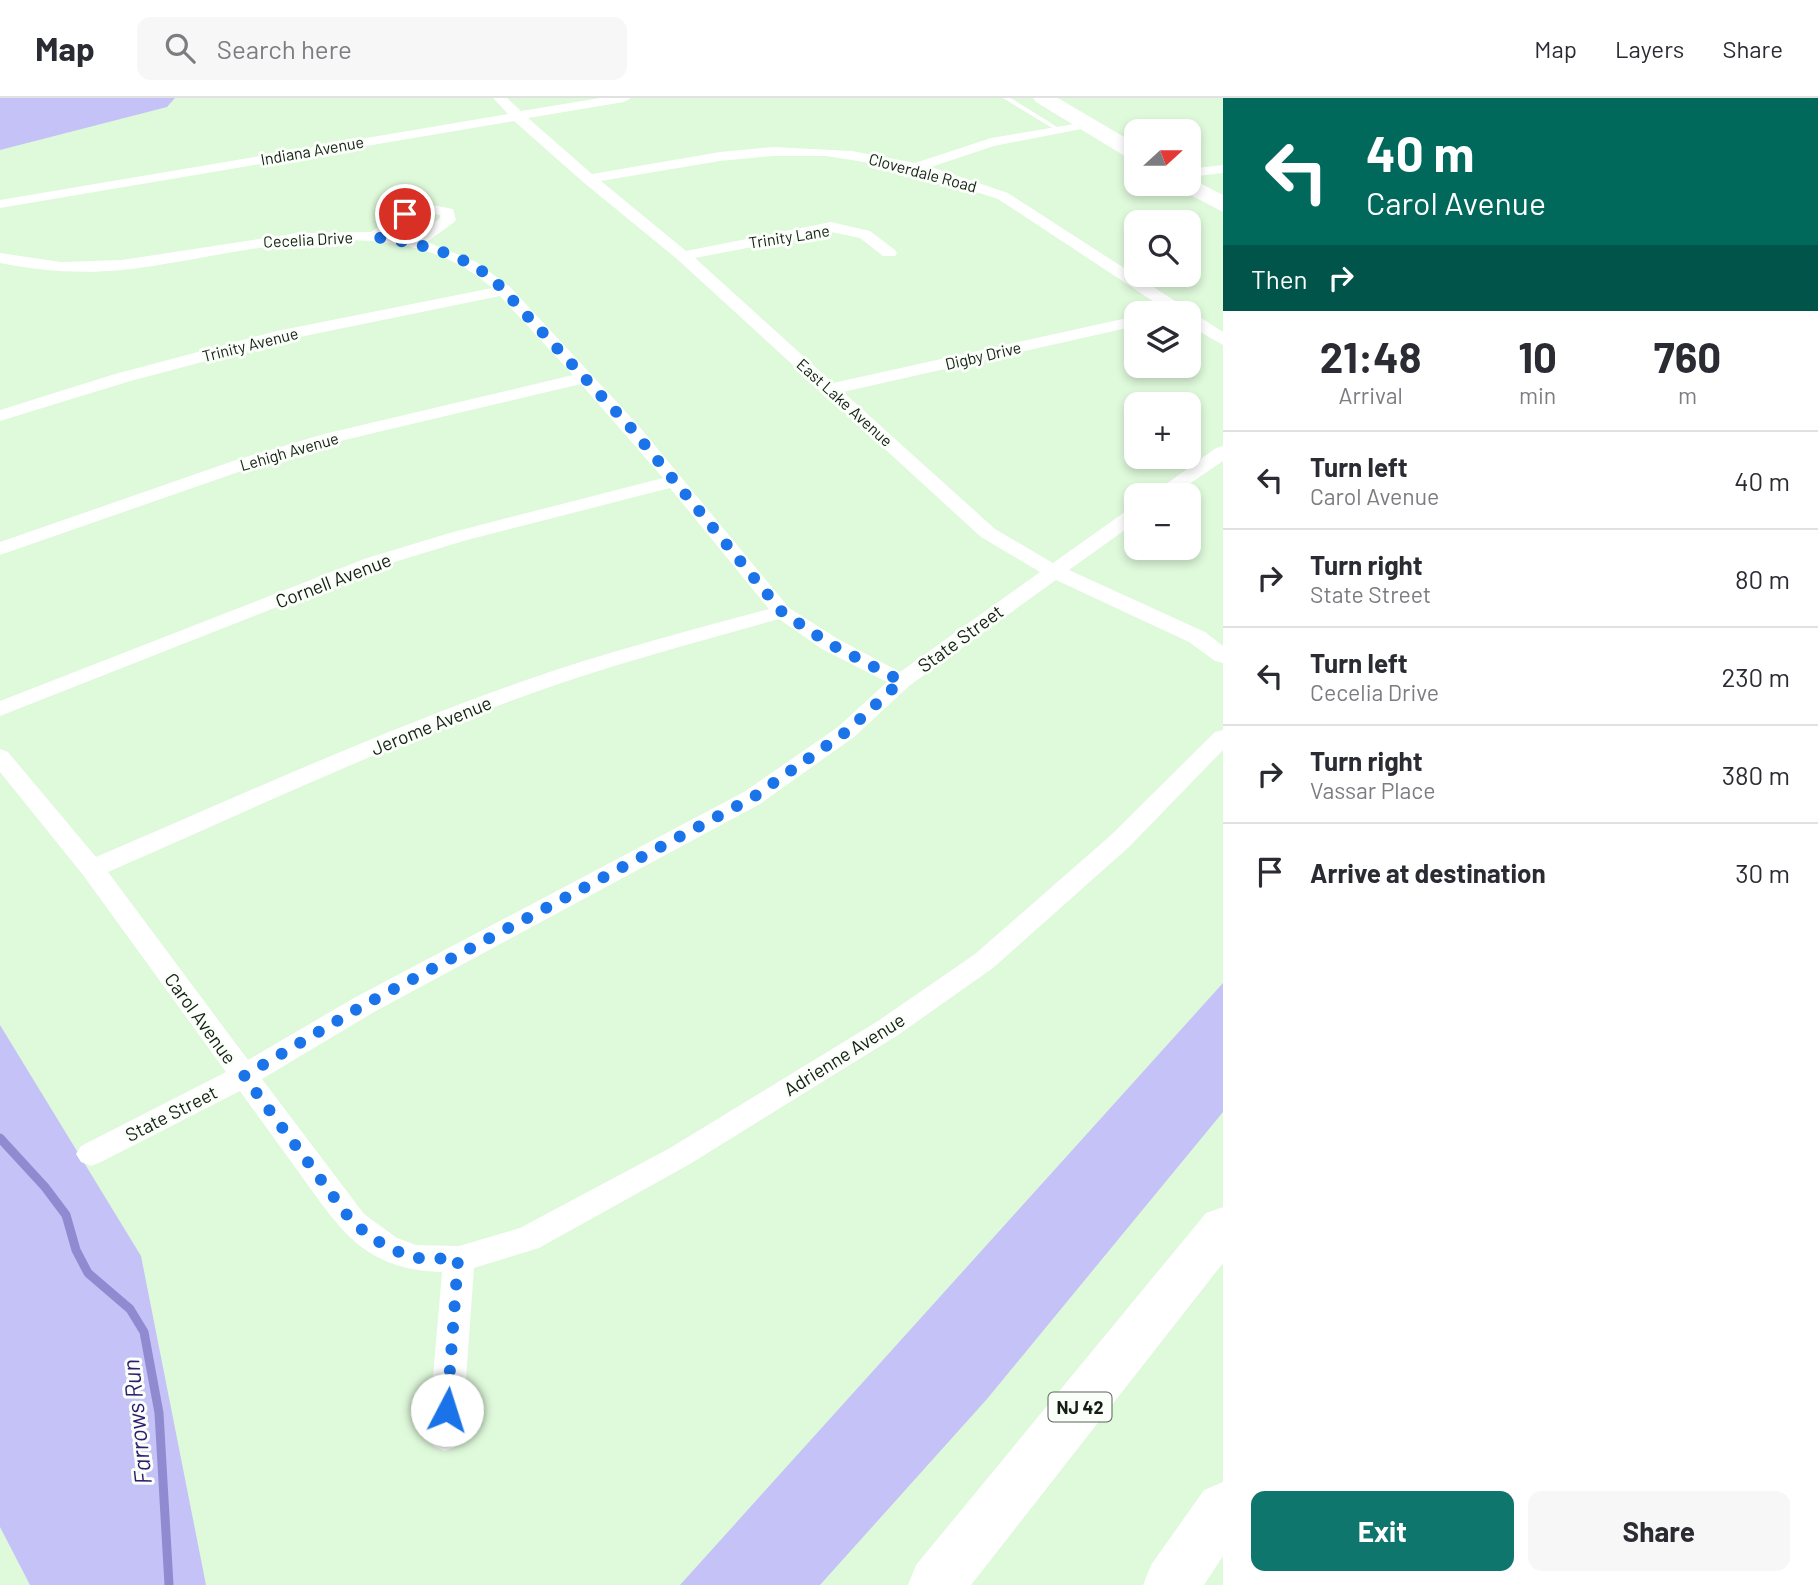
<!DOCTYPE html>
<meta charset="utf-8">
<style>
:root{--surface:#fff;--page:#f7f7f7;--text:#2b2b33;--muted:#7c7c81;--line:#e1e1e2;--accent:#0f766e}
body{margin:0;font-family:Barlow,sans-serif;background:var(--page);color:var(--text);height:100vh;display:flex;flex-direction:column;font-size:26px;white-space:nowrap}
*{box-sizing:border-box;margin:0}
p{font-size:23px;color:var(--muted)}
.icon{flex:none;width:38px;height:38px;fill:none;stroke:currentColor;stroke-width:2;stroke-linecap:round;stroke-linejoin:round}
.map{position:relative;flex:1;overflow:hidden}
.sheet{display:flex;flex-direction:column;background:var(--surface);width:595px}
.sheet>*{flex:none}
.top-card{background:#00695c;color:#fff;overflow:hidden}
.needle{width:46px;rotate:69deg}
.tools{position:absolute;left:1124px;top:21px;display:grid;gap:14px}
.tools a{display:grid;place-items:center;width:77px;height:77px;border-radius:14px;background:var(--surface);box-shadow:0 4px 10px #0003;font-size:35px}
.pin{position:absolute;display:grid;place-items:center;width:60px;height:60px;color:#fff;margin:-30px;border:4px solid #fff;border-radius:50%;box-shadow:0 2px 7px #0007}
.me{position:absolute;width:77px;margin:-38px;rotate:5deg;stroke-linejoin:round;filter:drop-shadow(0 0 5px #0008)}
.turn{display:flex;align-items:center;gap:24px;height:147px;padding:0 28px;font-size:32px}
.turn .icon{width:91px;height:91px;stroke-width:2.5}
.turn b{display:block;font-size:49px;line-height:60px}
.then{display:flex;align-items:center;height:66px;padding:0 28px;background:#0003;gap:14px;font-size:26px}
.eta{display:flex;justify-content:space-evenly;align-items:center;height:119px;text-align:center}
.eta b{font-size:42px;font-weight:700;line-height:49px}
.cta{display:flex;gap:14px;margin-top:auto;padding:14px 28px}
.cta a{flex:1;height:80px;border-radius:14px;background:var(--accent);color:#fff;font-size:28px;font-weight:700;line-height:80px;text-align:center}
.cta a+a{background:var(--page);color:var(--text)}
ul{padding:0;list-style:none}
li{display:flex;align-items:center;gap:21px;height:98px;padding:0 28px;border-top:2px solid var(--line)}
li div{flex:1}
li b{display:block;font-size:26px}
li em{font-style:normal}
header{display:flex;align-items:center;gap:42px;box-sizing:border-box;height:98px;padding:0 35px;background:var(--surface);border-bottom:2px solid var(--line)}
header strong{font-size:33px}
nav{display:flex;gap:38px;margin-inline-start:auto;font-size:24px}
.search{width:490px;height:63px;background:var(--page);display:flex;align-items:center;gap:18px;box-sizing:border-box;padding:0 24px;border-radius:14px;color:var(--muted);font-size:26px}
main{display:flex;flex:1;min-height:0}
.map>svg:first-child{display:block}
</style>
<header>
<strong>Map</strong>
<div class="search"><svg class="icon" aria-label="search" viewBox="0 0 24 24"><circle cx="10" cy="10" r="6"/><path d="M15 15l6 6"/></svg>Search here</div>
<nav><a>Map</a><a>Layers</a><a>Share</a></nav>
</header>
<main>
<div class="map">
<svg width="1223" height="1487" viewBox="0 0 1223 1487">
<rect width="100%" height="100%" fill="#dff9db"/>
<!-- green -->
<path fill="#c5c2f7" d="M 0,0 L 175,0 L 167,9 L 0,52 Z
M 1223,885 L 1223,1014 L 987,1301 L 820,1487 L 680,1487 Z
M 0,927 L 141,1158 L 206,1487 L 30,1487 L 0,1429 Z"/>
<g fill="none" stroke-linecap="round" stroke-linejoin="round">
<!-- stream -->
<path stroke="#908bd0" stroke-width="9" d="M 0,1040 L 45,1089 L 66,1117 L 76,1152 L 88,1175 L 130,1211 L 144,1234 L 159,1315 L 169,1487"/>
<!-- lane -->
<path fill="#fff" fill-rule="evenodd" d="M 1003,0 L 1011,0 L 1062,32 L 1057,33 Z"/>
<!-- street -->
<path fill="#fff" fill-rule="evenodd" d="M 493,0 L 507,0 L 521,13 L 600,0 L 631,0 L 624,4 L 528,20 L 592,76 L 720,54 L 773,49 L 852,53 L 915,65 L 991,40 L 1092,23 L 1092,29 L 994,48 L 931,69 L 1008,95 L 1223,234 L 1223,247 L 1188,227 L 1188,215 L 1171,215 L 998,101 L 902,70 L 826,58 L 773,58 L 720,63 L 601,83 L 686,153 L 831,124 L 870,133 L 895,152 L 897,155 L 895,158 L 883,158 L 860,140 L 831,134 L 695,160 L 833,285 L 1136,218 L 1136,228 L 843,294 L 995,431 L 1053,465 L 1129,411 L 1136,409 L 1136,424 L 1069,472 L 1205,534 L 1223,548 L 1223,565 L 1215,563 L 1189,544 L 1056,482 L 909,588 L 854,639 L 760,706 L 374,914 L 262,981 L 364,1116 L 397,1140 L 416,1147 L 459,1148 L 520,1130 L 670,1050 L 878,923 L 975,856 L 1111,737 L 1215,634 L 1223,632 L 1223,652 L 1129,749 L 993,870 L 898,937 L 690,1066 L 539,1150 L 474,1170 L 462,1337 L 457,1348 L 445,1353 L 433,1348 L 428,1337 L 442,1174 C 365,1172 341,1133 300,1076 C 280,1048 260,1021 240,993 L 101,1064 L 91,1068 L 81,1064 L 76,1056 L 81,1048 L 226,974 L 83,777 L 0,674 L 0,651 L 8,654 L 96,759 C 239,698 382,632 529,581 C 607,554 688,533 769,511 L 670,390 L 467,442 L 381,468 L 0,618 L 0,603 L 367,460 L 453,434 L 663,380 L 581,286 L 336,344 L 250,370 L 0,457 L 0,444 L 236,362 L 324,336 L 573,277 L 500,198 L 285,242 L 127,284 L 0,323 L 0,312 L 115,276 L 277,233 L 492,190 C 394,102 236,160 122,172 C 81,176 40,173 0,165 L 0,155 L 61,164 L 122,162 L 298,135 L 371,134 L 395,117 L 412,109 L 427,106 L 453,111 L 456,122 L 453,125 L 427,144 L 476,164 L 510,189 L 638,327 L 789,510 L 838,541 L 900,574 L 1040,474 L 981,439 L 677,161 L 583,84 L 514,23 L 0,110 L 0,102 L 508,16 ZM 427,115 L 440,117 L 440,120 L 412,141 L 387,137 L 414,119 ZM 779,521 L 822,551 L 887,584 L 838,629 L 744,694 L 354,900 L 248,962 L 108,774 C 252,711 396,643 544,591 C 621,564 700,543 779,521 Z
M 1223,67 L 1223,75 L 1188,79 L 1188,71 Z
M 1223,348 L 1223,363 L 1173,397 L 1151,397 L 1216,350 Z"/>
<!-- primary -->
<path fill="#fff" fill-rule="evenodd" d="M 1033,0 L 1058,0 L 1136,46 L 1136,62 L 1128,60 L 1036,4 Z
M 1188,79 L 1223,97 L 1223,114 L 1179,91 L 1176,86 L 1188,86 Z"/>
<!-- highway -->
<path fill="#fff" fill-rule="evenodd" d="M 1223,1109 L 1223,1165 L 971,1487 L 908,1487 L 916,1467 L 1206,1115 Z
M 1223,1384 L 1223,1458 L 1204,1487 L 1143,1487 L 1151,1467 L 1204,1392 Z"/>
</g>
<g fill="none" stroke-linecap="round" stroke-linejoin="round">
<!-- route -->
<path stroke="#1a73e8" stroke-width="12" stroke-dasharray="0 21.6" d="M 405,116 L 375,139 C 417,145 460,154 494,182 L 632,331 L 782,514 L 830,546 L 901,583 L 846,634 L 752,700 L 364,907 L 244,978 L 353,1125 L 386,1149 L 415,1160 L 458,1161 L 447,1312"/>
</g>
<g text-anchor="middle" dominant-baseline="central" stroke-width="6" stroke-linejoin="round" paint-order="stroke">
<!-- far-street labels -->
<g font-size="16" fill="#151e14" stroke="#fafff9">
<text transform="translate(312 52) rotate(-10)">Indiana Avenue</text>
<text transform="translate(923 74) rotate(15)">Cloverdale Road</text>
<text transform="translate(789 138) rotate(-9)">Trinity Lane</text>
<text transform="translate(308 141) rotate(-3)">Cecelia Drive</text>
<text transform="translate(250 246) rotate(-14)">Trinity Avenue</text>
<text transform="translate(983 257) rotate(-13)">Digby Drive</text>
<text transform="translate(845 304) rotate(42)">East Lake Avenue</text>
<text transform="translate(289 353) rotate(-16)">Lehigh Avenue</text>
</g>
<!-- shield labels -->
<rect fill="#fafff9" stroke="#5a6259" stroke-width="2" x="1048.5" y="1294.5" width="63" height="29" rx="5"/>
<g font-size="18" font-weight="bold" fill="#151e14">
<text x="1080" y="1309">NJ 42</text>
</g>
<!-- street labels -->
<g font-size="19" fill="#151e14" stroke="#fafff9">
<text transform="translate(333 482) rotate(-21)">Cornell Avenue</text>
<text transform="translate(960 540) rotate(-36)">State Street</text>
<text transform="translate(431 627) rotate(-22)">Jerome Avenue</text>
<text transform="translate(201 920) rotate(54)">Carol Avenue</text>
<text transform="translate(844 956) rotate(-32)">Adrienne Avenue</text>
<text transform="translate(171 1015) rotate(-27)">State Street</text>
</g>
<!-- near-water labels -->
<g font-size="24" font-style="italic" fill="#311d6f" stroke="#fafff9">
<text transform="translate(136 1324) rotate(-96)">Farrows Run</text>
</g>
</g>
</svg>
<div class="tools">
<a><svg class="needle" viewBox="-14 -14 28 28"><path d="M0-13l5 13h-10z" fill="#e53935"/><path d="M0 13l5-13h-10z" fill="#7c7c81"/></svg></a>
<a><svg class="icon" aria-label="search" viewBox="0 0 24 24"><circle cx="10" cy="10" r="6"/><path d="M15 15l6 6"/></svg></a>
<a><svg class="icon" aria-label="layers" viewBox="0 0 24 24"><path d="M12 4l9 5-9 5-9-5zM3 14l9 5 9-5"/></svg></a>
<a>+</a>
<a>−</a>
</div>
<div class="pin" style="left:405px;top:116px;background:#d93025"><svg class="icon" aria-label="arrive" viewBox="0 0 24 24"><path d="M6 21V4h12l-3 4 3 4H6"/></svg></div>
<svg class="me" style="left:447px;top:1312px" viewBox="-20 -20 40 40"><circle r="19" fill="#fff"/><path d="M0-13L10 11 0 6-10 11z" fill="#1a73e8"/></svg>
</div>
<section class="sheet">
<div class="top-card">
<div class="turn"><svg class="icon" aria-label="left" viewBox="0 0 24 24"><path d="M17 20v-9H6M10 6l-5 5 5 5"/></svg><div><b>40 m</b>Carol Avenue</div></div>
<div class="then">Then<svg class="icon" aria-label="right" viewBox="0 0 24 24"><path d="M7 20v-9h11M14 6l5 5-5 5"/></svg></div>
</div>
<div class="eta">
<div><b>21:48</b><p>Arrival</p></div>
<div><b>10</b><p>min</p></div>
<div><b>760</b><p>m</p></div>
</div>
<ul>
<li><svg class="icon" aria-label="left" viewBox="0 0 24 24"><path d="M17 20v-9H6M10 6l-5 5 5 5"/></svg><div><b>Turn left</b><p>Carol Avenue</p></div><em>40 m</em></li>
<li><svg class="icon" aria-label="right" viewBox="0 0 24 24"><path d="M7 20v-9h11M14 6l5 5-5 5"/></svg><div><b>Turn right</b><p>State Street</p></div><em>80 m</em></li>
<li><svg class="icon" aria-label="left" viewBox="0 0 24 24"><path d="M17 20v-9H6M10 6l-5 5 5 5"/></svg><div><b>Turn left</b><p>Cecelia Drive</p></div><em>230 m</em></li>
<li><svg class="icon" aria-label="right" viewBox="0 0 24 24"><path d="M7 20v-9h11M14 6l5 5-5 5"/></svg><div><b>Turn right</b><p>Vassar Place</p></div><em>380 m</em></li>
<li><svg class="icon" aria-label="arrive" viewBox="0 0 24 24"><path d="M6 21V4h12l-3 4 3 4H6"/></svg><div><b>Arrive at destination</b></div><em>30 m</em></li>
</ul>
<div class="cta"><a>Exit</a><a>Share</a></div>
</section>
</main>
